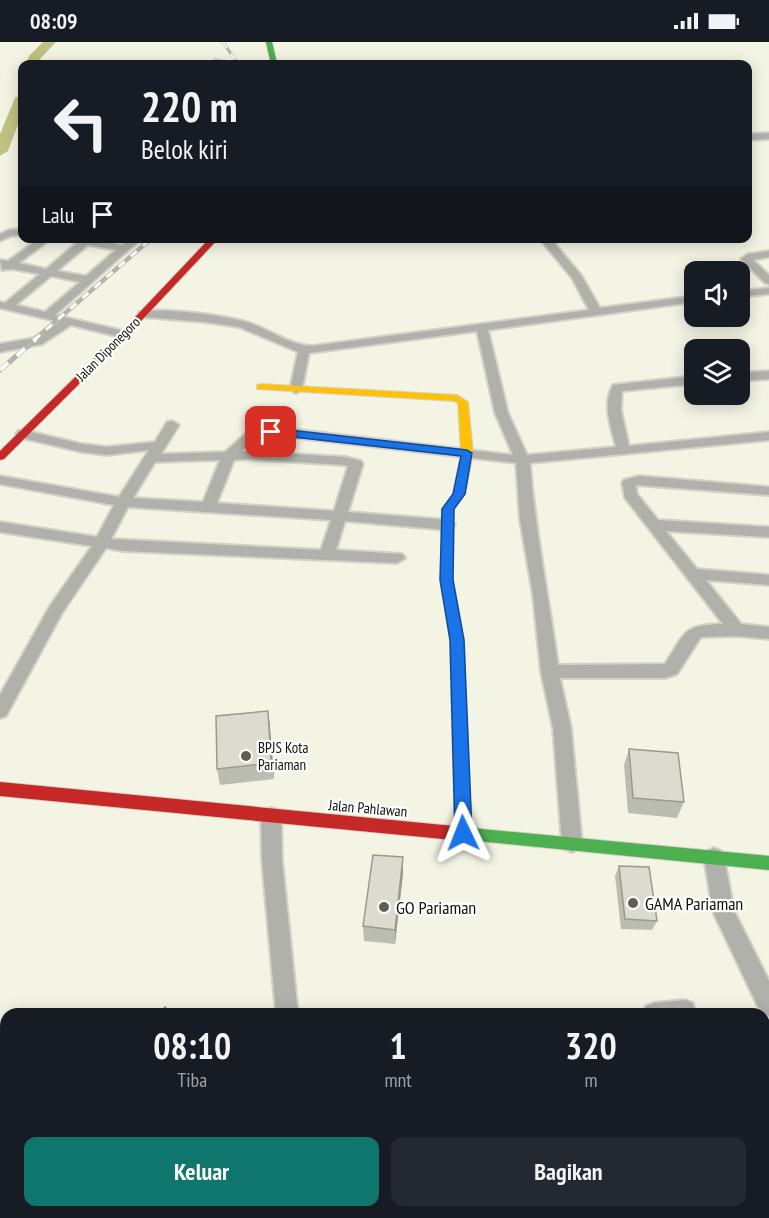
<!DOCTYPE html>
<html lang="id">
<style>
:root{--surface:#171b24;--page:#242831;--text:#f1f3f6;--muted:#9ea1a6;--accent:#0f766e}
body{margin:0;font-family:"PT Sans Narrow",sans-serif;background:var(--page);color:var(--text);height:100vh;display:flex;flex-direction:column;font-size:22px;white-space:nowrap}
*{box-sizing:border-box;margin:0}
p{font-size:20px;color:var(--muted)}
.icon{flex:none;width:33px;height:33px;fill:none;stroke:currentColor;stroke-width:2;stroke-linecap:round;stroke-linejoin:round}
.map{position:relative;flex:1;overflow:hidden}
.panel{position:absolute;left:0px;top:966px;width:770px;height:210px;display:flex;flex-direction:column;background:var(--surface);border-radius:18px 18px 0 0;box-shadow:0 3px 15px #0003}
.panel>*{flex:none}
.guide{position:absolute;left:18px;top:18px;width:734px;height:183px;border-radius:12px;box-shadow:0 3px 15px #0003;background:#171b24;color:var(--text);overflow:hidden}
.buttons{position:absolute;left:684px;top:219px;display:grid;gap:12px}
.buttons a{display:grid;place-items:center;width:66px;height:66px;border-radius:12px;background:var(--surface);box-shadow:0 3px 15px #0003;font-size:30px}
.pin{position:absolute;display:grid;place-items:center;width:51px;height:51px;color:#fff;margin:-26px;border-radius:12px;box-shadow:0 3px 9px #0006}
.me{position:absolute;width:66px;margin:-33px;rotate:358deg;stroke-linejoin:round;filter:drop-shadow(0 0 4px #0008)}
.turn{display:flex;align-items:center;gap:21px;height:126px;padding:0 24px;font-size:27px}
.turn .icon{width:78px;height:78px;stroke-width:2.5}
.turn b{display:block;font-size:42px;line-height:51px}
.then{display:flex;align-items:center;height:57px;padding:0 24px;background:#0003;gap:12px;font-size:22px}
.eta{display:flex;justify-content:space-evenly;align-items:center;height:102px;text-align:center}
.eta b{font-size:36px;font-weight:700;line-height:42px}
.primary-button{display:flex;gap:12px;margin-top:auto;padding:12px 24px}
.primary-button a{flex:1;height:69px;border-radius:12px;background:var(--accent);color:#fff;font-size:24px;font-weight:700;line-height:69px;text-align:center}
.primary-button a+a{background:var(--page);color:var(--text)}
.status{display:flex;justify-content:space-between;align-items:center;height:42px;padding:0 30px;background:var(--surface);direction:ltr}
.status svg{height:16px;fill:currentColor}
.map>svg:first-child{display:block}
</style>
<div class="status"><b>08:09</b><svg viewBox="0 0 49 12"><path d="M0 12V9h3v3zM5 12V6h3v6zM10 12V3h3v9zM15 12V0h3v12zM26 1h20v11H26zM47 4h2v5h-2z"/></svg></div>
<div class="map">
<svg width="769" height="1176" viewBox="0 0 769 1176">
<rect width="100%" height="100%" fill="#f3f4e4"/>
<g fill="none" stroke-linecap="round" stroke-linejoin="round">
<!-- river -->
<path fill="#c1c281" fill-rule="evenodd" d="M 43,0 L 56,0 L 39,18 L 38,22 L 26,22 L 29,14 Z
M 22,52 L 22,72 L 8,109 L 0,114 L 0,92 L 15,56 Z"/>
<!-- street casing -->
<g stroke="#d2d2c7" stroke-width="4">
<path id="street" d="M 215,18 L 226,20 L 227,22 L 212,22 Z
M 769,91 L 769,97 L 747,98 L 747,92 Z
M 22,187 L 22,193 L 11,194 L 0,199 L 0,192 L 9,188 Z
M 40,196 L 52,196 L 19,221 L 46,227 L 77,201 L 61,196 L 85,196 L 122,203 L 130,196 L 142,196 L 55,273 L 128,290 L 128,294 L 124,296 L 71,283 L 42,302 L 0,310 L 0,302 L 34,296 L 60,280 L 0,266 L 0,260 L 5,261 L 40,232 L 12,227 L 2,228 L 0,218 L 8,219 ZM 88,203 L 116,208 L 86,234 L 57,229 ZM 51,234 L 80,240 L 45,270 L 16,263 Z
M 539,196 L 550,196 L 581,233 L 600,266 L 694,254 L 694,260 L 488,288 L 508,371 L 527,413 L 616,405 C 611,385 602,362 613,343 L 694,334 L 694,342 L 622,349 L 621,368 L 629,404 L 769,390 L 769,398 L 530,421 C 535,489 549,556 558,623 L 665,622 C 686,591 681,583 723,582 L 625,456 L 622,441 L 624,438 L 639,434 L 769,445 L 769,453 L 636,443 L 637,452 L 658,478 L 769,485 L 769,495 L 666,489 L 697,527 L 769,533 L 769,543 L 706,538 L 741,582 L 769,585 L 769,597 L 736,594 L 701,595 L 677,632 L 665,636 L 560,636 L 571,686 L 582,801 L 579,807 L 572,810 L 565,807 L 562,801 L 553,686 L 541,630 L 533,553 L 520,478 L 516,421 L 281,394 L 259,394 L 242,409 L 345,415 L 361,419 L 363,422 L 348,470 L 448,478 L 455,483 L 448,488 L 345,479 L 336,508 L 402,512 L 405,516 L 397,521 L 123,509 L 106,506 L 62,571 L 6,674 L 0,676 L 0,653 L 50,564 L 92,504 L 0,490 L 0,480 L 97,495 L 114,463 L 0,442 L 0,434 L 119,455 L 149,408 L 107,413 L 82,410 L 18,395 L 16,392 L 18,389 L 23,388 L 82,402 L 107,405 L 155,400 L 167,380 L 172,379 L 179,383 L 161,412 L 225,410 L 251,387 L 281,386 L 513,413 L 495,371 L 477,289 L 309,311 L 302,347 L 296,351 L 290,347 L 298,310 L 239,285 L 205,280 L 143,275 L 139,274 L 139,270 C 161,265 234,274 255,283 C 275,291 291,303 312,304 L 589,268 L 572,236 ZM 248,417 L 344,423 L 348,424 L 334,469 L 217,461 L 234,418 ZM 220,418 L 203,460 L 133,456 L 155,420 ZM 128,465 L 331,478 L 321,508 L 111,497 Z
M 769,209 L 769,215 L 753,218 L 769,233 L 769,242 L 765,241 L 741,217 L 748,212 Z
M 769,246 L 769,252 L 740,255 L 740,249 Z
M 769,329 L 769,337 L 740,339 L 740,331 Z
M 271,766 L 278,768 L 281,774 L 282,818 L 298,972 L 276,972 L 262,818 L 261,774 L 264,768 Z
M 714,806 L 721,809 L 724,815 L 734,869 L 769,939 L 769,974 L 761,971 L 713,870 L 704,815 L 707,809 Z
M 685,958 L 693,961 L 695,972 L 643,972 L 646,964 L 654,961 Z
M 634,1170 L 660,1170 L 661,1176 L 635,1176 Z"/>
</g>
<!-- fast casing -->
<g stroke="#d2d2c7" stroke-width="2">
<path id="fast" d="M 266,0 L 272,0 L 277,22 L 271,22 Z
M 458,639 L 463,640 L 465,644 L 471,786 L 769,814 L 769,828 L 458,797 L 455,791 L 451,644 L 453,640 Z"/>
</g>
<!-- slow casing -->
<g stroke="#d2d2c7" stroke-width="2">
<path id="slow" d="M 261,342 L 457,353 L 468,360 L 473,411 L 465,452 L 454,467 L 453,538 L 464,598 L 465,644 L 463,648 L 453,648 L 451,644 L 450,598 L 441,538 L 442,467 L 453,452 L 461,411 L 458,361 L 454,359 L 257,347 L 257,343 Z"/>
</g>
<!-- jam casing -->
<g stroke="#d2d2c7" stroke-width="2">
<path id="jam" d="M 210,196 L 219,196 L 127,294 L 4,417 L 0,418 L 0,409 L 121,290 Z
M 0,740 L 464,785 L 470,787 L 472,792 L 470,797 L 464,799 L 0,754 Z"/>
</g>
<!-- street -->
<use href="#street" fill="#b1b1ab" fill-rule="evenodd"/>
<!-- fast -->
<use href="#fast" fill="#4caf50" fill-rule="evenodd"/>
<!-- slow -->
<use href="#slow" fill="#ffc107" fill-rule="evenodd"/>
<!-- jam -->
<use href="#jam" fill="#c62828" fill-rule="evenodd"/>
<!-- rail-far2 casing -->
<g stroke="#b3b4aa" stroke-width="3">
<path id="rail-far2" d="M 223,0 L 238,22"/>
</g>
<!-- rail-far1 casing -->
<g stroke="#b3b4aa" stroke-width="4.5">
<path id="rail-far1" d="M 34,298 L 152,196"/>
</g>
<!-- rail casing -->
<g stroke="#b3b4aa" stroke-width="5">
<path id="rail" d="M 0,328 L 36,297"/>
</g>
<!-- rail-far2 -->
<use href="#rail-far2" stroke="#fff" stroke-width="2" stroke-dasharray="7" stroke-linecap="butt"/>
<!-- rail-far1 -->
<use href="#rail-far1" stroke="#fff" stroke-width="3" stroke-dasharray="8" stroke-linecap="butt"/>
<!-- rail -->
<use href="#rail" stroke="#fff" stroke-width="4" stroke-dasharray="11" stroke-linecap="butt"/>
</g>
<!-- wall -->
<path fill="#bcbdb2" d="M 268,669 L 270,685 L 274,737 L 220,743 L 217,727 Z
M 629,707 L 684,760 L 677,776 L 628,771 L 624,723 Z
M 403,815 L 403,831 L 395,902 L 364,899 L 363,884 Z
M 619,824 L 657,879 L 652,888 L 621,887 L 615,834 Z"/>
<!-- shaded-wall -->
<path fill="#999a91" d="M 268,669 L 270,685 L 274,737 L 271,721 Z
M 403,815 L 403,831 L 395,902 L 395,888 Z"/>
<!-- building -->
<path fill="#dbdccf" stroke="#999a91" stroke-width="1.5" d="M 268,669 L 271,721 L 217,727 L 216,674 Z
M 629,707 L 678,711 L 684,760 L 633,756 Z
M 373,813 L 403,815 L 395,888 L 363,884 Z
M 619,824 L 649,825 L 657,879 L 625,877 Z
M 165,965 L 173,972 L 158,972 Z"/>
<!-- route -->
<path fill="#1a73e8" stroke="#114b97" stroke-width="1.5" d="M 271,386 L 467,408 L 472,411 L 465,452 L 454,467 L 453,538 L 464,598 L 472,791 L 469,796 L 463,798 L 458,796 L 455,791 L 450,598 L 440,538 L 442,467 L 453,452 L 461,414 L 267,392 L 267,387 Z"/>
<!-- markers -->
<g fill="#5f5f54" stroke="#fff" stroke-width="2">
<circle cx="246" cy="714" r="6"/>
<circle cx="633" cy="861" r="6"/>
<circle cx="384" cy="865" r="6"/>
</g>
<g text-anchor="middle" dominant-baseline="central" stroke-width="4.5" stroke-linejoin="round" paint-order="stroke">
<!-- far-street labels -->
<g font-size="14" fill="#0f0f06" stroke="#fff">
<text transform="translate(108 307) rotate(-45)">Jalan Diponegoro</text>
</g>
<!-- poi labels -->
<g font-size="15" fill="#0f0f06" stroke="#fff" text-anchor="start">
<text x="258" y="705">BPJS Kota<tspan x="258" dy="17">Pariaman</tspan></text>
</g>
<!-- street labels -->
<g font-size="15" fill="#0f0f06" stroke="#fff">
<text transform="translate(368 766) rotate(5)">Jalan Pahlawan</text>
</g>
<!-- near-poi labels -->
<g font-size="18" fill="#0f0f06" stroke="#fff" text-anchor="start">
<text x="645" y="861">GAMA Pariaman</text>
<text x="396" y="865">GO Pariaman</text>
</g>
</g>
</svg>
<div class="buttons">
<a><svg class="icon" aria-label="sound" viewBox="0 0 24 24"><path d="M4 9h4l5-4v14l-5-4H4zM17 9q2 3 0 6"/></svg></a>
<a><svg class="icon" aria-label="layers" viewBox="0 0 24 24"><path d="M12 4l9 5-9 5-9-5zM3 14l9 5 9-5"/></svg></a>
</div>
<div class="pin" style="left:271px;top:390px;background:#d93025"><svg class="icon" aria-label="arrive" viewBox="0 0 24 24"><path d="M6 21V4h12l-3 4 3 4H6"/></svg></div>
<svg class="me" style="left:463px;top:791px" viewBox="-20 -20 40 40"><path d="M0-17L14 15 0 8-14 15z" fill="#1a73e8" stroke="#fff" stroke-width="4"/></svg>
<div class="guide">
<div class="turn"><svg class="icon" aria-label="left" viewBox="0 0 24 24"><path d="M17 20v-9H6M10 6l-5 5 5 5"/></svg><div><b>220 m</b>Belok kiri</div></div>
<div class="then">Lalu<svg class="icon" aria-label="arrive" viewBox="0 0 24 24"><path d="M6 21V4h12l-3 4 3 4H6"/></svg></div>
</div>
<section class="panel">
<div class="eta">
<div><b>08:10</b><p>Tiba</p></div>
<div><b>1</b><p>mnt</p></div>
<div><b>320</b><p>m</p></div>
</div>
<div class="primary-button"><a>Keluar</a><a>Bagikan</a></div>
</section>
</div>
